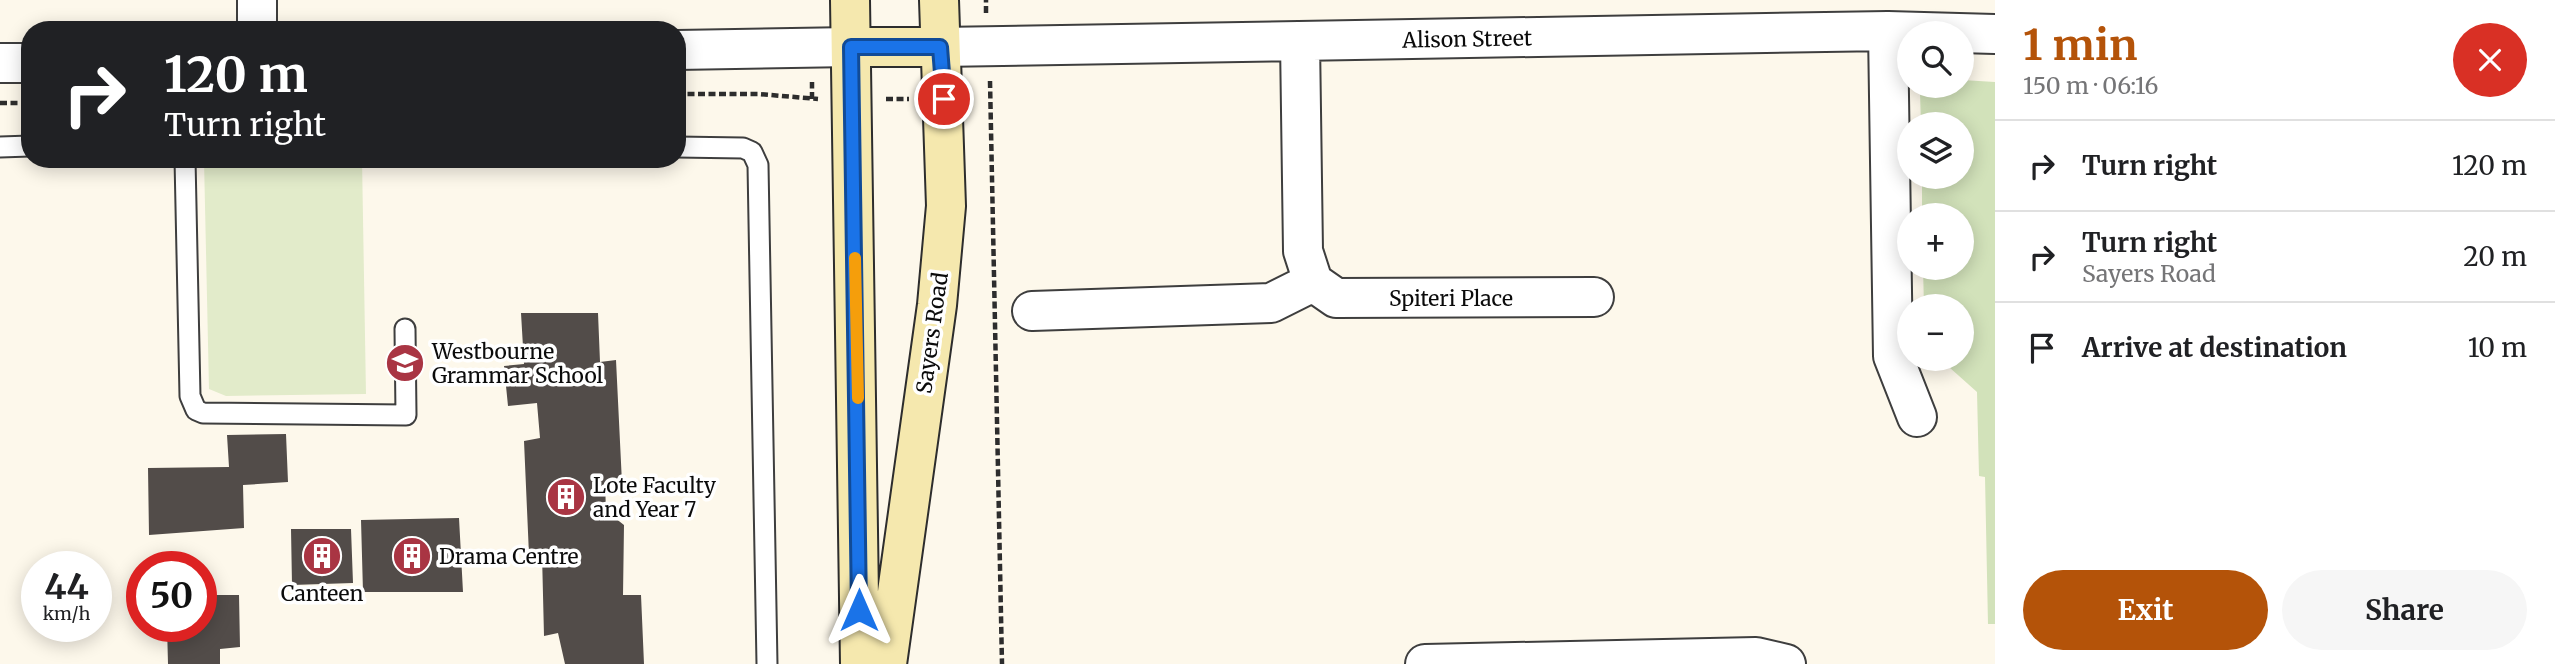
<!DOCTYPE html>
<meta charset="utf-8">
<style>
:root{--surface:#fff;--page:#f6f6f6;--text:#202124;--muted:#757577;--line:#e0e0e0;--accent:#b45309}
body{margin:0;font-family:Merriweather,serif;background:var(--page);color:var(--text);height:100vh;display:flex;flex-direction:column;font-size:26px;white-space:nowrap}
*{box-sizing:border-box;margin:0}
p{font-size:23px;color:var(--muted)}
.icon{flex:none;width:38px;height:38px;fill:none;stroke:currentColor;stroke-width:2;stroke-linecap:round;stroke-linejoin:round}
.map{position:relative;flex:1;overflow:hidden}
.panel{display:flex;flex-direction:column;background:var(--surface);width:560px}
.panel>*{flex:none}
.guide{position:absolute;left:21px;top:21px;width:665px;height:147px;border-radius:28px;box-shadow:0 4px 18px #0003;background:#202124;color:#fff;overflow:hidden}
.buttons{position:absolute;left:1897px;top:21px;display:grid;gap:14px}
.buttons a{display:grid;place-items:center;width:77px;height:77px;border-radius:50%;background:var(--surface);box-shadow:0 4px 18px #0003;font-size:35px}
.speed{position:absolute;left:21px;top:551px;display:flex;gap:14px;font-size:35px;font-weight:700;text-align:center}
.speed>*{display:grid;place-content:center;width:91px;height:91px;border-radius:50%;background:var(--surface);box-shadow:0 4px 18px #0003;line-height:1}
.speed small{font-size:18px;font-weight:400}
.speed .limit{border:10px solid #d22;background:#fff;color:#111}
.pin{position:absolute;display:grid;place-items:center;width:60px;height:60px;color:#fff;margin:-30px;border:4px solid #fff;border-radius:50%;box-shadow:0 2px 7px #0007}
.me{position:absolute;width:77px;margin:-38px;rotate:0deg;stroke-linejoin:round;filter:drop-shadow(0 0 5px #0008)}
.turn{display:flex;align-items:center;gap:24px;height:147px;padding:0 28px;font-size:32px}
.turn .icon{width:91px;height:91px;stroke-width:2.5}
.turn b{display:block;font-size:49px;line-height:60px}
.round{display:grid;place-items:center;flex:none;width:74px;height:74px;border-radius:37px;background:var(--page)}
.headline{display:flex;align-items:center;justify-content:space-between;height:119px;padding:0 28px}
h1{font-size:42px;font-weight:700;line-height:52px;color:var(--accent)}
.primary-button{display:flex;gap:14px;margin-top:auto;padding:14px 28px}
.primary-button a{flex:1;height:80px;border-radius:42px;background:var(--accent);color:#fff;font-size:28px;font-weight:700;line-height:80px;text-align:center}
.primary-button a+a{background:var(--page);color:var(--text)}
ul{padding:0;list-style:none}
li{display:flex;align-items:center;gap:21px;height:91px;padding:0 28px;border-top:2px solid var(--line)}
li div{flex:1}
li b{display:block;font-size:26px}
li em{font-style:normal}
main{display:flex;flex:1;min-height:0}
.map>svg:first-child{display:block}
</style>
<main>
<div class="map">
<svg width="1995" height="664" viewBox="0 0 1995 664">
<rect width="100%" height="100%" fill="#fdf8eb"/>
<!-- green -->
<path fill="#d2e2ba" d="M 1962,80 L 1995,82 L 1995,624 L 1988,624 L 1985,477 L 1979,476 L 1977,392 L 1940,359 L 1962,359 L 1962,306 L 1924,306 L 1923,268 L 1962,268 L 1962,215 L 1922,215 L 1922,177 L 1962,177 L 1962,124 L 1921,124 L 1920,93 L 1928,86 L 1962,86 Z"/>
<!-- pitch -->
<path fill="#e2ebca" d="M 362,159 L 366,394 L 226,396 L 209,389 L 204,160 Z"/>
<!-- building -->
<path fill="#524c49" d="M 521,313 L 598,313 L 600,362 L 616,360 L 622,483 L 605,483 L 606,511 L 624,525 L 623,595 L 641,595 L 644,664 L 565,664 L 558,633 L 544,636 L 542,554 L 529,555 L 524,441 L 540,438 L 537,403 L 508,406 L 504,366 L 524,364 Z
M 286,434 L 288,482 L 243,485 L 244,528 L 149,535 L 148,468 L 229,467 L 227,435 Z
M 459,518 L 463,592 L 363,592 L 361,520 Z
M 291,529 L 351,529 L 353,583 L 292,585 Z
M 201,595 L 239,595 L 240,647 L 220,649 L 220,664 L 168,664 L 167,626 L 201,626 Z"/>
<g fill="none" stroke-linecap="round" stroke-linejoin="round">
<!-- service casing -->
<g stroke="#3e3e3e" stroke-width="23">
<path id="service" d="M 0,147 L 30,146
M 677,147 L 743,148 L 752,152 L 758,165 L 767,664
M 185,159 L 190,396 L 196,410 L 203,413 L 406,415 L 405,329"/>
</g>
<!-- minor casing -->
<g stroke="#3e3e3e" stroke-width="42">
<path id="minor" d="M 257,0 L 257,30
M 1888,31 L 1893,356 L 1917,417
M 1300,41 L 1303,251 L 1313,282 L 1336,298 L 1594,297
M 940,47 L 1888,31 L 1995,34
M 1032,311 L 1271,303 L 1313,282
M 1425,664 L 1756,657 L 1786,664"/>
</g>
<!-- tertiary casing -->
<g stroke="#3e3e3e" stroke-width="42">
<path id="tertiary" d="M 677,50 L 851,47
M 0,63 L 30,63"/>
</g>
<!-- secondary casing -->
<g stroke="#2d2d2d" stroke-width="42">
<path id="secondary" d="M 850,0 L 860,664
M 851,47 L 940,47
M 887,664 L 937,305 L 946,206 L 939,0"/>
</g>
<!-- path -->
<path stroke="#2d2d2d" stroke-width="4.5" stroke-dasharray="7 3.5" stroke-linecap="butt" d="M 986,13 L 986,0
M 990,81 L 1002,664
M 677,94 L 759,94 L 818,99
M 812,99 L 812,82
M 886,99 L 909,99
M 0,103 L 30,103"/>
<!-- service -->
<use href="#service" stroke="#fff" stroke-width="19"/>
<!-- minor -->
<use href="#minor" stroke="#fff" stroke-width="38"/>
<!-- tertiary -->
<use href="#tertiary" stroke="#fff" stroke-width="38"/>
<!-- secondary -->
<use href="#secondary" stroke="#f5e8ae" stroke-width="38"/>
</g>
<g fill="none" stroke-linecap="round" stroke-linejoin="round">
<!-- route casing -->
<g stroke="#114b97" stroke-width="18">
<path id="route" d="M 859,610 L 851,47 L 940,47 L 944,99"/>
</g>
<!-- route -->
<use href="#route" stroke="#1a73e8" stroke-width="12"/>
<!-- slow -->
<path stroke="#f59e0b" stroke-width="12" d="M 855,258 L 858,398"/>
</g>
<!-- icons -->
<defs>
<g id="school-disc" transform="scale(2.0125)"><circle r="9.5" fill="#a93543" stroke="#fff"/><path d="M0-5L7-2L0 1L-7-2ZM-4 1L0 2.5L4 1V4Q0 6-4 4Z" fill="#fff"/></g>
<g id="building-disc" transform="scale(2.0125)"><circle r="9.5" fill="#a93543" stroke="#fff"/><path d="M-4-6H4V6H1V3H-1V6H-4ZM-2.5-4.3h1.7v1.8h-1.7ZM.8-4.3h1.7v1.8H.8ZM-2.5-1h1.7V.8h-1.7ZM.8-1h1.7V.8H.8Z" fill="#fff"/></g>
</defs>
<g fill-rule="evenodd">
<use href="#school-disc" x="405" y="363"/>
<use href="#building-disc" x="566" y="497"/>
<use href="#building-disc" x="322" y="556"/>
<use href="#building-disc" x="412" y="556"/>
</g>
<g text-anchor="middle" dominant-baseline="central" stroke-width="7" stroke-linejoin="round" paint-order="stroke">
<!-- street labels -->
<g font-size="21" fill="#0b0b0b" stroke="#fff">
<text transform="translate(1467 39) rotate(-1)">Alison Street</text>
<text x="1451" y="298">Spiteri Place</text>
<text transform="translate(932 333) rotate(-82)">Sayers Road</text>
</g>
<!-- poi labels -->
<g font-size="21" fill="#0b0b0b" stroke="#fff" text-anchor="start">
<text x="432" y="351">Westbourne<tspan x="432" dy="24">Grammar School</tspan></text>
<text x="593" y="485">Lote Faculty<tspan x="593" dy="24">and Year 7</tspan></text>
<text x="439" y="556">Drama Centre</text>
<text x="322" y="593" text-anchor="middle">Canteen</text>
</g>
</g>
</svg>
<div class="buttons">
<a><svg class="icon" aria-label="search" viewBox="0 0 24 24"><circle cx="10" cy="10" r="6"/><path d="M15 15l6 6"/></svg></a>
<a><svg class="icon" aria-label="layers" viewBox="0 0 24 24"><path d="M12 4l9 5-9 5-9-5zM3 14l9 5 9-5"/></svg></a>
<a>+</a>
<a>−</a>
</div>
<div class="speed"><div>44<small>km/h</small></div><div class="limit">50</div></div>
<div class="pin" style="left:944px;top:99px;background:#d93025"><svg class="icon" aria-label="arrive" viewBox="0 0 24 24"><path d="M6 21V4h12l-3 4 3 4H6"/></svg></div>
<svg class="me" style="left:859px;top:610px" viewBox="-20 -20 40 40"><path d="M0-17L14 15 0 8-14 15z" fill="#1a73e8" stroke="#fff" stroke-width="4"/></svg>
<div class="guide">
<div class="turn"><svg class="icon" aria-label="right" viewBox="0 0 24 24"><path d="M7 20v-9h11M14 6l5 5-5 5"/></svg><div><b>120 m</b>Turn right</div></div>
</div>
</div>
<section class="panel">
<div class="headline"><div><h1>1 min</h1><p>150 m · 06:16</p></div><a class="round" style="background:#d93025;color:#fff"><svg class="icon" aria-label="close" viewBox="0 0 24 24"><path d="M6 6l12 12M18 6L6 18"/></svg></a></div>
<ul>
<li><svg class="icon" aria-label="right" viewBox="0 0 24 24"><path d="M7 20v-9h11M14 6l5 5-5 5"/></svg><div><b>Turn right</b></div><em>120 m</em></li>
<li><svg class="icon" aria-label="right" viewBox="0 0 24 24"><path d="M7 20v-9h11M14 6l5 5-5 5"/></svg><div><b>Turn right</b><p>Sayers Road</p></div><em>20 m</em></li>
<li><svg class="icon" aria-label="arrive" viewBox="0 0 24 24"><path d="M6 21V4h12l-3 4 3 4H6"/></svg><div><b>Arrive at destination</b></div><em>10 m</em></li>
</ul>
<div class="primary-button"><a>Exit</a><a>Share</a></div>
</section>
</main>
